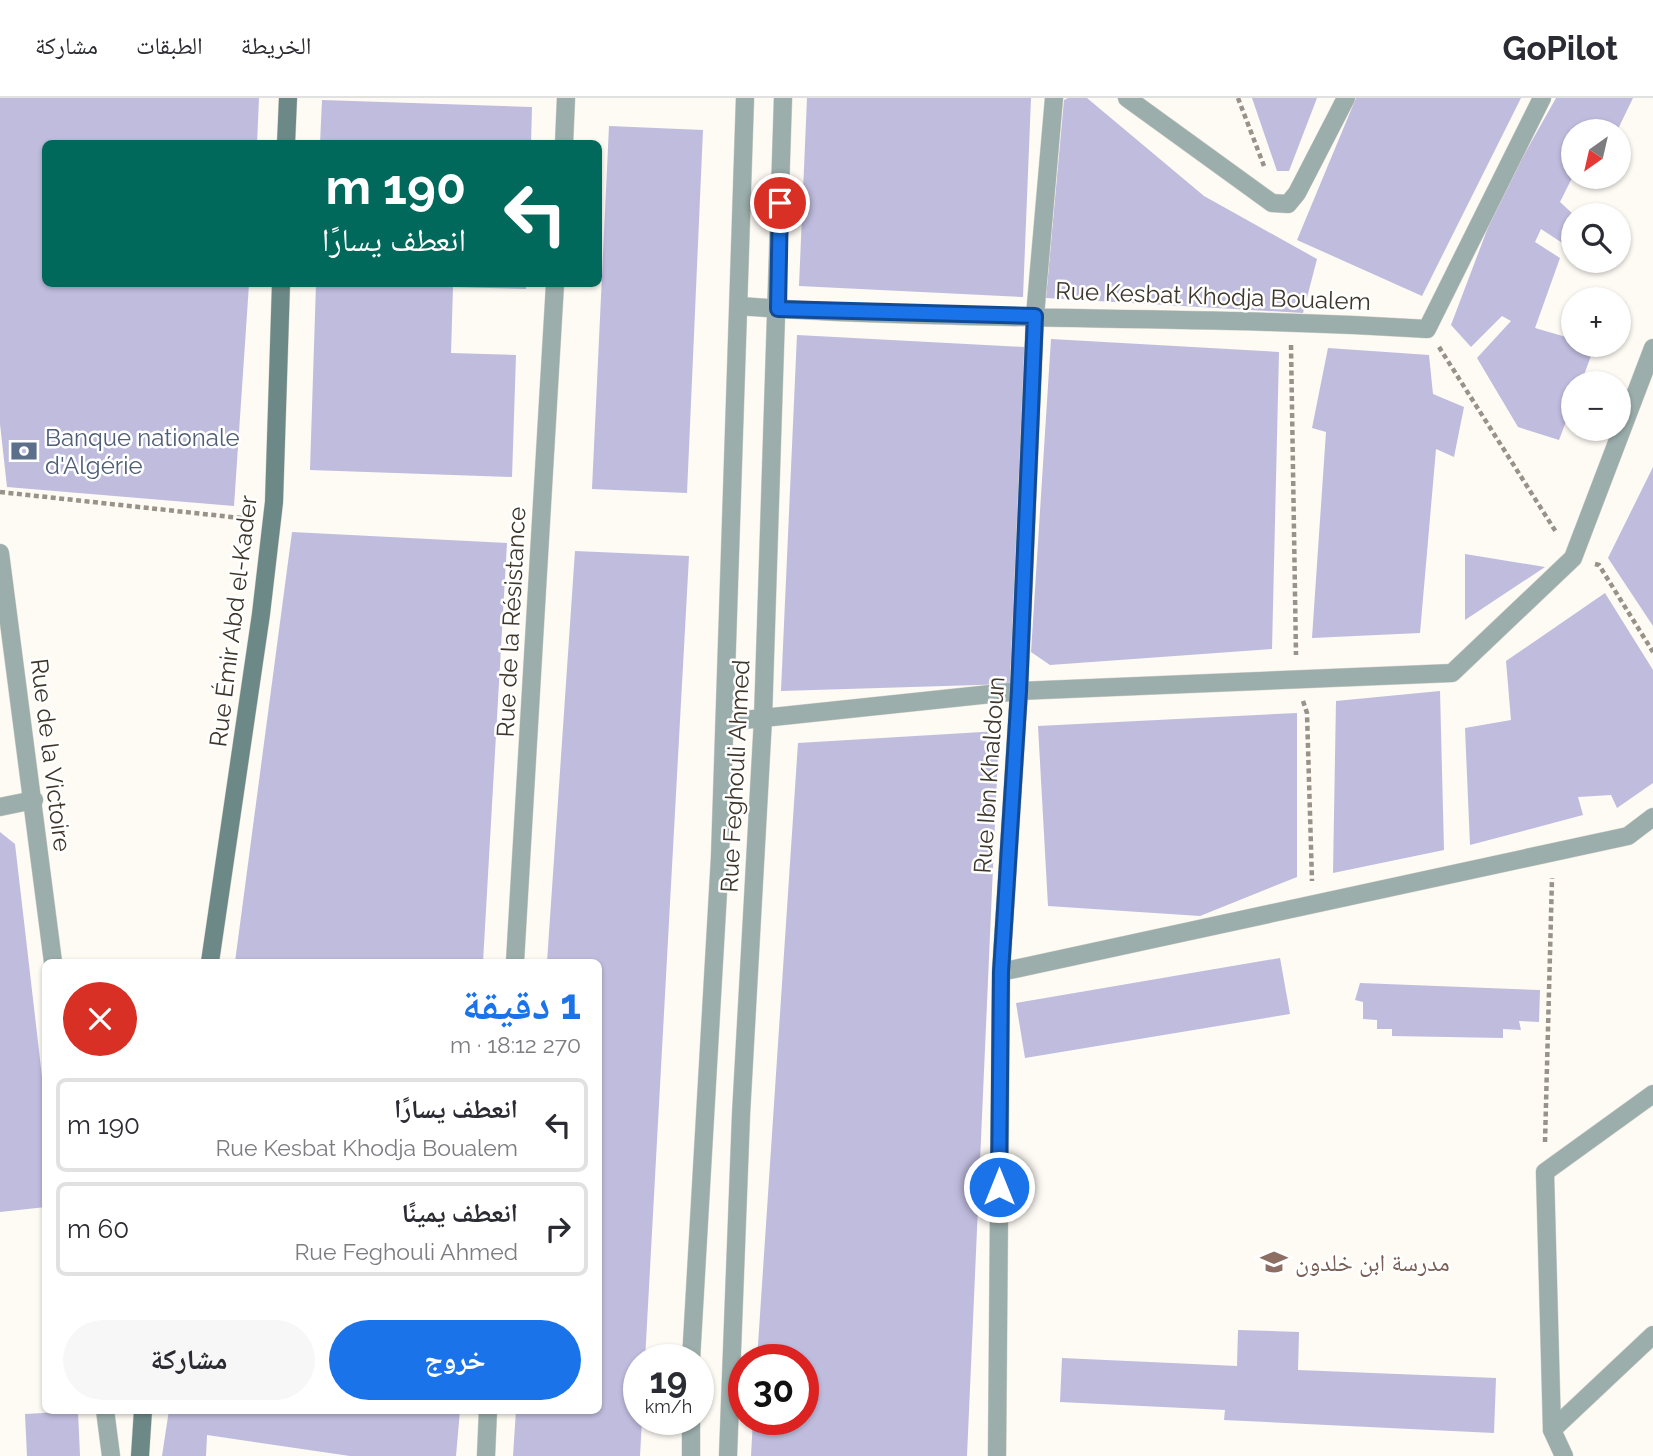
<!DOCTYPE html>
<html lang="ar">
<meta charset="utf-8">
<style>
:root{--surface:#fff;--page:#f7f7f7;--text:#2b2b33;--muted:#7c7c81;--line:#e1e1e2;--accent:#1a73e8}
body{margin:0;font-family:Raleway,"Noto Naskh Arabic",sans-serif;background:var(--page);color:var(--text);direction:rtl;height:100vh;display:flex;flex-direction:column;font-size:26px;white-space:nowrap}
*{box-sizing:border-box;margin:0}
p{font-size:23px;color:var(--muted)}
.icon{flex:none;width:38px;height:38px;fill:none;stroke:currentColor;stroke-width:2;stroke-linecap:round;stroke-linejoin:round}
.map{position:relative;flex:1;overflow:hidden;direction:ltr}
.sheet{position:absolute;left:42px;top:861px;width:560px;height:455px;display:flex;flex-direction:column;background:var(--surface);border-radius:10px;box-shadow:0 2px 5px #0004;direction:rtl}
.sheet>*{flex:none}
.top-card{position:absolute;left:42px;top:42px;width:560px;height:147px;border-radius:10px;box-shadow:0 2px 5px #0004;direction:rtl;background:#00695c;color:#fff;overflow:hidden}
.needle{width:46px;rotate:214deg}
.buttons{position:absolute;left:1561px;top:21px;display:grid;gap:14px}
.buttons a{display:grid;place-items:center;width:70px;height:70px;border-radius:50%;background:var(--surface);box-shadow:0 2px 5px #0004;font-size:35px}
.speed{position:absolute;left:623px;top:1246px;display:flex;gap:14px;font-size:35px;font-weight:700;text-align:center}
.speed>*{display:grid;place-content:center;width:91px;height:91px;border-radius:50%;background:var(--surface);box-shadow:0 2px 5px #0004;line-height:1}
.speed small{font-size:18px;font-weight:400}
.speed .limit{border:10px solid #d22;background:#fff;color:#111}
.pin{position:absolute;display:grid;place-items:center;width:60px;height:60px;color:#fff;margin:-30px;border:4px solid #fff;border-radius:50%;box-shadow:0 2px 7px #0007}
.me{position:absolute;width:77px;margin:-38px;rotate:0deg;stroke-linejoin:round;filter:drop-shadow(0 0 5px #0008)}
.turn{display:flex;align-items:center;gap:24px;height:147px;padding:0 21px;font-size:32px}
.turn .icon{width:91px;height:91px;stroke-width:2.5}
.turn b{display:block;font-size:49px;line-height:60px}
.round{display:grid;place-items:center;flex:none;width:74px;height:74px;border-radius:37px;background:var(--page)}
.head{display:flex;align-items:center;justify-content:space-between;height:119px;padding:0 21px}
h1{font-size:42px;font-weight:700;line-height:52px;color:var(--accent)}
.button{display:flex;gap:14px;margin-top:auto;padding:14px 21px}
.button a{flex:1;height:80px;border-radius:42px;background:var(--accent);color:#fff;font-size:28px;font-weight:700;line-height:80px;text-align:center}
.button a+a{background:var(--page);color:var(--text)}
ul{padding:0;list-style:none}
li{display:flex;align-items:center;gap:21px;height:94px;margin:0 14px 10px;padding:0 7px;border:4px solid var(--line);border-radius:10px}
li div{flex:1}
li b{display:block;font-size:26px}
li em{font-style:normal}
header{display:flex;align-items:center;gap:42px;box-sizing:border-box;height:98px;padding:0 35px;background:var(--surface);border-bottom:2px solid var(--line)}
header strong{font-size:33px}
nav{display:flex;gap:38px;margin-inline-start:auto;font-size:24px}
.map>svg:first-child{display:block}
</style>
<header>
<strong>GoPilot</strong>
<nav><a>الخريطة</a><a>الطبقات</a><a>مشاركة</a></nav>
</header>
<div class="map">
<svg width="1653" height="1358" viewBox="0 0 1653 1358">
<rect width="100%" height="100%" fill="#fefaf4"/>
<!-- building -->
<path fill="#bfbcde" d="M 0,0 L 259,0 L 257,46 L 46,46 L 46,186 L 249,186 L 234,408 L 7,389 L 0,326 Z
M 807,0 L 1031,0 L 1023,199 L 799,188 Z
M 1068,0 L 1087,0 L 1204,98 L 1317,161 L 1303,215 L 1046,200 L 1064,2 Z
M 1252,0 L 1317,0 L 1289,73 L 1277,73 Z
M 1356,0 L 1521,0 L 1422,198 L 1297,142 Z
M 1556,0 L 1633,0 L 1617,33 L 1573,33 L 1573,78 L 1560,104 L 1573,116 L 1573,152 L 1541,131 L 1535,144 L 1560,160 L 1535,230 L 1573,241 L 1573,247 L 1595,247 L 1581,285 L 1573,285 L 1573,305 L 1559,342 L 1518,329 L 1477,260 L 1511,223 L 1502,218 L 1471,249 L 1451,227 L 1498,103 Z
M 322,2 L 532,9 L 531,46 L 320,46 Z
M 609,28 L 703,32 L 687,395 L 592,391 Z
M 316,186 L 526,186 L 526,191 L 453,189 L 451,255 L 516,257 L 512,379 L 310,372 Z
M 1619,201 L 1626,205 L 1619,226 Z
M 797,237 L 1025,249 L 1010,586 L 781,593 Z
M 1051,241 L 1279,254 L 1272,551 L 1050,567 L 1031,554 Z
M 1328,250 L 1429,257 L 1433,296 L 1464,309 L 1454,359 L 1436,351 L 1420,535 L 1312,540 L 1326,334 L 1312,330 Z
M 1653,369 L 1653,528 L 1608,460 Z
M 292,434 L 507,445 L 483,864 L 235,864 Z
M 575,453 L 689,458 L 645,1262 L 639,1262 L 639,1321 L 642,1321 L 640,1358 L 513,1358 L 516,1312 L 598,1312 L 598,864 L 547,864 Z
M 1465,456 L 1545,469 L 1465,522 Z
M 1605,495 L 1653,572 L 1653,685 L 1617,710 L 1611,697 L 1578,699 L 1583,717 L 1470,747 L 1465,630 L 1511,622 L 1506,563 Z
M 1440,593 L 1444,752 L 1333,775 L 1336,603 Z
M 1297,615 L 1297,779 L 1200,818 L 1048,808 L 1038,628 Z
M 999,633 L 967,1358 L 751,1358 L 753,1321 L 803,1321 L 803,1262 L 757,1262 L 798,645 Z
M 0,734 L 15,746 L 46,1013 L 46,1109 L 0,1114 Z
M 1280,860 L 1290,916 L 1025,960 L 1016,905 Z
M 1360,885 L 1540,892 L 1539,924 L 1519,923 L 1521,932 L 1503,931 L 1503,940 L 1392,938 L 1392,931 L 1377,931 L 1377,922 L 1363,921 L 1363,904 L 1355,902 Z
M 1238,1232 L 1299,1234 L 1298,1272 L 1496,1280 L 1494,1335 L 1224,1322 L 1225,1312 L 1060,1304 L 1062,1260 L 1237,1268 Z
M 169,1312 L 460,1312 L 456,1358 L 350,1358 L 207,1337 L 206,1358 L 162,1358 Z
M 78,1313 L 80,1358 L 27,1358 L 25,1316 Z"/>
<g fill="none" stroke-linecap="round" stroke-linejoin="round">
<!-- service casing -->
<g stroke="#dbd7d0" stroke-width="19">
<path id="service" d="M 1552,1332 L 1653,1237"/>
</g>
<!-- minor casing -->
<g stroke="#dbd7d0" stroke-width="19">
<path id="minor" d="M 1127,0 L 1272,105 L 1288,106 L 1297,95 L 1346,0
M 739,208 C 968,225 1198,216 1427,231 L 1542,0
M 725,624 L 1019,593 L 1452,575 L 1573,460 L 1653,250
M 0,709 L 34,702
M 1001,874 L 1628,738 L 1653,719
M 997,1358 L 1001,874 L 1019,593 L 1035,218 L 1054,0
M 1564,1358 L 1552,1332 L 1545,1074 L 1653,996"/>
</g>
<!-- tertiary casing -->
<g stroke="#dbd7d0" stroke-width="19">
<path id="tertiary" d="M 564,46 L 566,0
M 0,455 L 53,864
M 515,864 L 555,186
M 691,1262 L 720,759 L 745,0
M 105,1312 L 111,1358
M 486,1358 L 488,1312
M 691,1358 L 691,1321
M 728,1358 L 741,1017 L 763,621 L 783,0"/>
</g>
<!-- secondary casing -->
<g stroke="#dbd7d0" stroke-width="19">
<path id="secondary" d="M 286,46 L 288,0
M 210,864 L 261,516 L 274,404 L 281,186
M 140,1358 L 143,1312"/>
</g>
<!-- path -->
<path stroke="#989288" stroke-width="4.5" stroke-dasharray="5 3.5" stroke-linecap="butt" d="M 1238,0 L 1264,68
M 1291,247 L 1296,557
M 1439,249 L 1556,434
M 0,394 L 250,421
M 1595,466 L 1599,467 L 1653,554
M 1303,603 L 1307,615 L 1312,783
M 1545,1044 L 1552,780"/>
<!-- service -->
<use href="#service" stroke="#9baeac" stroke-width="18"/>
<!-- minor -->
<use href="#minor" stroke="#9baeac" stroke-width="18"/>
<!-- tertiary -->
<use href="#tertiary" stroke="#9baeac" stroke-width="18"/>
<!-- secondary -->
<use href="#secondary" stroke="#6d8987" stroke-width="18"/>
</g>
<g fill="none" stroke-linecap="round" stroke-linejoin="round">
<!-- route casing -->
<g stroke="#114b97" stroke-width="18">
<path id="route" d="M 780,105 L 778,211 L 1035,218 L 1019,593 L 1001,874 L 999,1089"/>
</g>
<!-- route -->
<use href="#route" stroke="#1a73e8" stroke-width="12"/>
</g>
<!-- icons -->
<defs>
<g id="bank-bare" transform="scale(2.1)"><path d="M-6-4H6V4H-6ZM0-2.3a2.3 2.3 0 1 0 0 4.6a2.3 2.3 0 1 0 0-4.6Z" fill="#5c6f8a" stroke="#fff" stroke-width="2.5" paint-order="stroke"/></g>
<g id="school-bare" transform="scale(2.1)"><path d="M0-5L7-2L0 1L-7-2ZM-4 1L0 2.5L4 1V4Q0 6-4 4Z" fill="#8d6e63" stroke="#fff" stroke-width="2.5" paint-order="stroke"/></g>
</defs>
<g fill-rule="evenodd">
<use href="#bank-bare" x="24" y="353"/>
<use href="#school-bare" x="1274" y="1164"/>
</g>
<g text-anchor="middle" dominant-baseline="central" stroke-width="5" stroke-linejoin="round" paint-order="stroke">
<!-- street labels -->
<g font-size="24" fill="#3e362a" stroke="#fff">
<text transform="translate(1213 198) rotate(2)">Rue Kesbat Khodja Boualem</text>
<text transform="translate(233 523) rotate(-83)">Rue Émir Abd el-Kader</text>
<text transform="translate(511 524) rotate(-87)">Rue de la Résistance</text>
<text transform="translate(51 657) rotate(83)">Rue de la Victoire</text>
<text transform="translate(989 677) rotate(-86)">Rue Ibn Khaldoun</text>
<text transform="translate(735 678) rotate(-87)">Rue Feghouli Ahmed</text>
</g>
<!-- service labels -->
<g font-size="24" fill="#4e5e75" stroke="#fff" text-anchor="start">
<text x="45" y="339">Banque nationale<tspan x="45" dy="28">d'Algérie</tspan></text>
</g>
<!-- education labels -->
<g font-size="24" fill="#785e54" stroke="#fff" text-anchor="start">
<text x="1295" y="1164">مدرسة ابن خلدون</text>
</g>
</g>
</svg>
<div class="buttons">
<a><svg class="needle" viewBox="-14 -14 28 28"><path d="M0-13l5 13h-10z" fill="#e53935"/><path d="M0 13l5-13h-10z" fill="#7c7c81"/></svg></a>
<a><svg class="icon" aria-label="search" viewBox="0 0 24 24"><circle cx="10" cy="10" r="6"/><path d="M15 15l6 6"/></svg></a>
<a>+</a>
<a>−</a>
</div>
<div class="speed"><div>19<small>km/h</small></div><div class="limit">30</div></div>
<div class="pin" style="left:780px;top:105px;background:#d93025"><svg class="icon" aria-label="arrive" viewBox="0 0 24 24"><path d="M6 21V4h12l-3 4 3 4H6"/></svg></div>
<svg class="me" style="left:999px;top:1089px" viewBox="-20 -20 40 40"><circle r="17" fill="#1a73e8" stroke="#fff" stroke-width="3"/><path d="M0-11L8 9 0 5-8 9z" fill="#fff"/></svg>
<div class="top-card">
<div class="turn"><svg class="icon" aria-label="left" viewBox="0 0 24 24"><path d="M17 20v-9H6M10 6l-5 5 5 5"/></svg><div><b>190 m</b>انعطف يسارًا</div></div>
</div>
<section class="sheet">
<div class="head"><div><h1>1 دقيقة</h1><p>270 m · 18:12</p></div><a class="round" style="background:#d93025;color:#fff"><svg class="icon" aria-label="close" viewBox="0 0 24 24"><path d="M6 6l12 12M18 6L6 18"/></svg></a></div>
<ul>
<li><svg class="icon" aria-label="left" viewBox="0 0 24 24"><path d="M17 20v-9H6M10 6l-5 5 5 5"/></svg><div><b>انعطف يسارًا</b><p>Rue Kesbat Khodja Boualem</p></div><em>190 m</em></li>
<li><svg class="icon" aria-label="right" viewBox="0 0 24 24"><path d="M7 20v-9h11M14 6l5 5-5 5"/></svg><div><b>انعطف يمينًا</b><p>Rue Feghouli Ahmed</p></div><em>60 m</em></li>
</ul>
<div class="button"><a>خروج</a><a>مشاركة</a></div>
</section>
</div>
